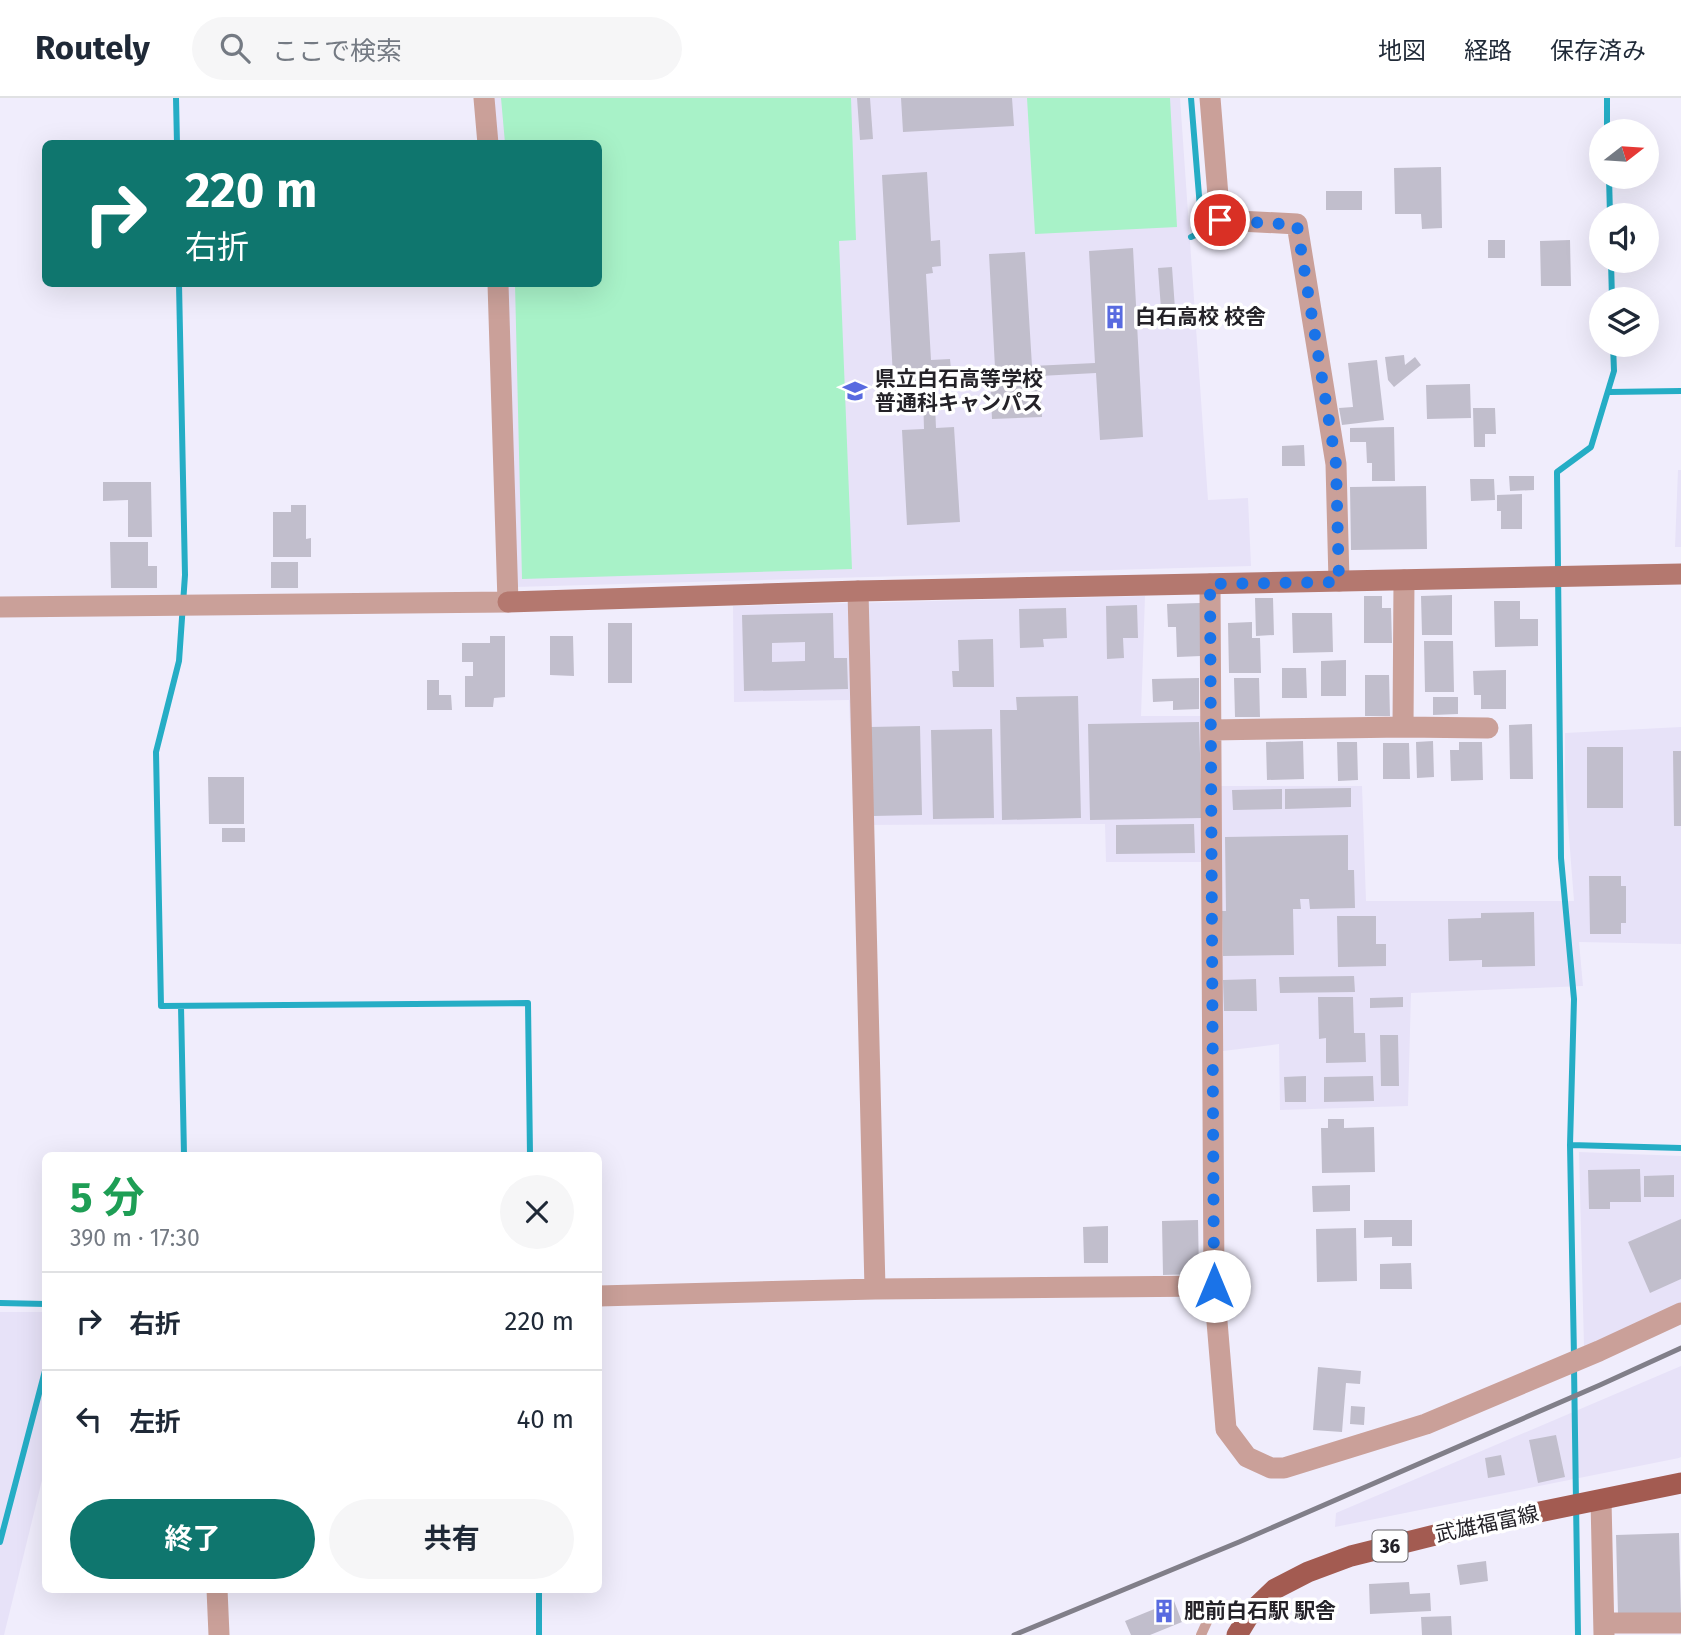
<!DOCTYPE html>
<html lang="ja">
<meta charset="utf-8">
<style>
:root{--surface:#fff;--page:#f6f6f7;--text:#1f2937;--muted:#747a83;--line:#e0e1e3;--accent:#0f766e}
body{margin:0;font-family:"Fira Sans","Noto Sans JP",sans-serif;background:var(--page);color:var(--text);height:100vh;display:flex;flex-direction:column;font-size:26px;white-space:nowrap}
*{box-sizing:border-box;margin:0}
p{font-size:23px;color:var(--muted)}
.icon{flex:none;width:38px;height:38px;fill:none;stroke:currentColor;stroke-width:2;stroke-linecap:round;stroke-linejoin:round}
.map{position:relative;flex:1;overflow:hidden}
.panel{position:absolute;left:42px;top:1054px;width:560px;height:441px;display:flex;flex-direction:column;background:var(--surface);border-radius:10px;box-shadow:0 7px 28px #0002}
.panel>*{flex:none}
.banner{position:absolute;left:42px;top:42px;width:560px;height:147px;border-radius:10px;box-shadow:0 7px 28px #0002;background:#0f766e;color:#fff;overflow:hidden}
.needle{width:46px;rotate:73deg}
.controls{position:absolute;left:1589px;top:21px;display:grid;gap:14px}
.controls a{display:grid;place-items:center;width:70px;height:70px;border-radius:50%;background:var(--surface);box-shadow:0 7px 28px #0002;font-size:35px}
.pin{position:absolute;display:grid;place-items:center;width:60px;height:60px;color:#fff;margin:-30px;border:4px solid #fff;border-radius:50%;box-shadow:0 2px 7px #0007}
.me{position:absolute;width:77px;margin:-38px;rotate:0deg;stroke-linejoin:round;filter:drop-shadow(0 0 5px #0008)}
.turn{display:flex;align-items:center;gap:24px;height:147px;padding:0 28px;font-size:32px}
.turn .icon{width:91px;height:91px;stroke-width:2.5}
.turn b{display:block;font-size:49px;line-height:60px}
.round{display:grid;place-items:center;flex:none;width:74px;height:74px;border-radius:37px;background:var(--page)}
.overview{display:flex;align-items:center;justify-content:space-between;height:119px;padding:0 28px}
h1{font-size:42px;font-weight:700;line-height:52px;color:#1e9e55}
.cta{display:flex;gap:14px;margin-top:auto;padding:14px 28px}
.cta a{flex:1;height:80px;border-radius:42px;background:var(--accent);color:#fff;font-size:28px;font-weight:700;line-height:80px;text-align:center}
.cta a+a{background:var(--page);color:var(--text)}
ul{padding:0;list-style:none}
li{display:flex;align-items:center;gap:21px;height:98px;padding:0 28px;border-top:2px solid var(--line)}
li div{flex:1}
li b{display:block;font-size:26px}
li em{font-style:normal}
header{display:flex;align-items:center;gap:42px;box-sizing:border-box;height:98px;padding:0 35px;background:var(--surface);border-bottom:2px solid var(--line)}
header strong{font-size:33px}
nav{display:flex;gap:38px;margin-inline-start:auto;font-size:24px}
.search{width:490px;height:63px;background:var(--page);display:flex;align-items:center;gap:18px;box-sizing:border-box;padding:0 24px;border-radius:38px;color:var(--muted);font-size:26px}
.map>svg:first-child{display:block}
</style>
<header>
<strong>Routely</strong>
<div class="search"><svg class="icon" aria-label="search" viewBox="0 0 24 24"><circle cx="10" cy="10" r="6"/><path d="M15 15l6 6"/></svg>ここで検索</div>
<nav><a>地図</a><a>経路</a><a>保存済み</a></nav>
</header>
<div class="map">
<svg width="1681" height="1537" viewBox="0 0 1681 1537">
<rect width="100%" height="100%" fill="#f0edfc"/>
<!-- built -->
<path fill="#e7e2f8" d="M 493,0 L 1180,0 L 1208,402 L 1248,400 L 1251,468 L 515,489 L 507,186 L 598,186 L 598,46 L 497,45 Z
M 1678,372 L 1681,372 L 1681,449 L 1675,449 Z
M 1145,498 L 1141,618 L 1205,618 L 1206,688 L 1362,688 L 1366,803 L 1574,803 L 1565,688 L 1565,635 L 1681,629 L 1681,846 L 1579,844 L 1583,888 L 1411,895 L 1408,1008 L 1280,1012 L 1279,946 L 1207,955 L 1206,764 L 1106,764 L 1105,726 L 854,727 L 849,602 L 734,604 L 733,508 Z
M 1579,1054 L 1681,1058 L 1681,1206 L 1584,1248 Z
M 0,1214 L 46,1214 L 45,1370 L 4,1537 L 0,1537 Z
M 1681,1268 L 1681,1359 L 1679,1360 L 1335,1429 L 1336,1415 Z"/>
<!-- green -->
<path fill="#a8f2c8" d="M 501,0 L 851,0 L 856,142 L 839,143 L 852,471 L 522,481 L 515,186 L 598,186 L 598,46 L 505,45 Z
M 1027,0 L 1170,0 L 1177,129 L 1035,136 Z"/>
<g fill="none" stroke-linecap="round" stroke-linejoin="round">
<!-- stream -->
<path stroke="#25adc5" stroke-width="6" d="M 176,0 L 177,46
M 1191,0 L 1202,134 L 1191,139
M 1607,0 L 1607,33
M 1609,79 L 1610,117
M 1611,163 L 1612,201
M 179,186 L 185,477 L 179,563 L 156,654 L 161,908 L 528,905 L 530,1057
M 1613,247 L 1614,273 L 1591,349 L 1557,374 L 1561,760 L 1574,901 L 1570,1047 L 1681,1050
M 1609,294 L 1681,293
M 181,908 L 184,1057
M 1570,1047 L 1574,1259
M 0,1205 L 46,1206
M 1574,1269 L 1578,1537
M 0,1444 L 46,1269
M 539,1491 L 539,1537"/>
</g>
<!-- building -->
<path fill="#c1becc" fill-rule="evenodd" d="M 857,0 L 870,0 L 873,41 L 860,42 Z
M 901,0 L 1012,0 L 1014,28 L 903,34 Z
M 1441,69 L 1442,130 L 1422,131 L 1421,116 L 1395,116 L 1394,70 Z
M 927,74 L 931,143 L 940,142 L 941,168 L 932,169 L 933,175 L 926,176 L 931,262 L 950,261 L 951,272 L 995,270 L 989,156 L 1025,154 L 1032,268 L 1095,265 L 1089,153 L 1133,150 L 1143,339 L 1100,342 L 1096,275 L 1040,278 L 1042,319 L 992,321 L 990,281 L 934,284 L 936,330 L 954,329 L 960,424 L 907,427 L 902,332 L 924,331 L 923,296 L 894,297 L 882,77 Z
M 1326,93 L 1362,93 L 1362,112 L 1326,112 Z
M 1488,142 L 1505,142 L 1505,160 L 1488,160 Z
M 1570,142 L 1571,188 L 1541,188 L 1540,143 Z
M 1172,169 L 1175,211 L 1161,211 L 1158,170 Z
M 1404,257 L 1405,267 L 1415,259 L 1421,267 L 1394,289 L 1388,282 L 1385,259 Z
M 1377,262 L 1384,322 L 1342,327 L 1339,310 L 1353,309 L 1348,265 Z
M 1470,286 L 1471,320 L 1427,321 L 1426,287 Z
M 1473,310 L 1495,310 L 1496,336 L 1485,336 L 1485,349 L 1474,349 Z
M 1394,329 L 1395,383 L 1372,383 L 1372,365 L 1367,365 L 1366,344 L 1350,344 L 1350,330 Z
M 1304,347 L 1305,368 L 1282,368 L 1282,348 Z
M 1509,378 L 1534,378 L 1534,392 L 1510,393 Z
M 1470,381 L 1494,381 L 1495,402 L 1471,403 Z
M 103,384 L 151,384 L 152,439 L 128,439 L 128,402 L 103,403 Z
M 1426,388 L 1427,451 L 1351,452 L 1350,389 Z
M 1522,396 L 1522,431 L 1501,431 L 1501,413 L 1497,413 L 1497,397 Z
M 291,407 L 306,407 L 306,441 L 311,440 L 311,459 L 273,459 L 273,414 L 291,414 Z
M 110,444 L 148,444 L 148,468 L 157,468 L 157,490 L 111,490 Z
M 271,464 L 298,464 L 298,490 L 271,490 Z
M 1452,497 L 1452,537 L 1422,537 L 1421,498 Z
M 1364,498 L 1382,498 L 1382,510 L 1391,510 L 1392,545 L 1364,545 Z
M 1255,500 L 1273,500 L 1274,537 L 1256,538 Z
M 1494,503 L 1520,503 L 1520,521 L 1538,521 L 1538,548 L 1495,549 Z
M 1200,505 L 1201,558 L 1177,559 L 1176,529 L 1168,529 L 1167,506 Z
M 1137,507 L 1138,540 L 1123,540 L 1124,560 L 1107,561 L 1106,508 Z
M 1066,510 L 1067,540 L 1043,541 L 1044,549 L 1020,550 L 1019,511 Z
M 833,515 L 834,560 L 847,560 L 848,591 L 744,593 L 742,517 ZM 805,544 L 805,563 L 772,564 L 772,545 Z
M 1292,515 L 1332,515 L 1333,554 L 1293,555 Z
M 1252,524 L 1252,540 L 1260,540 L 1261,575 L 1229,575 L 1228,525 Z
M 608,525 L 632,525 L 632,585 L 608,585 Z
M 490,538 L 505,538 L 505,599 L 494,600 L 493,609 L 465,609 L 465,578 L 473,578 L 473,564 L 462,564 L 462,545 L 490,545 Z
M 550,538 L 573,538 L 574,578 L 550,577 Z
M 993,541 L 994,589 L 953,589 L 952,573 L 959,573 L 958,542 Z
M 1424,543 L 1453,543 L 1454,594 L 1425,594 Z
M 1346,562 L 1346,598 L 1321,598 L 1321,563 Z
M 1282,570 L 1306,570 L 1307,600 L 1282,600 Z
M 1506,572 L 1506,611 L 1481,611 L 1481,597 L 1474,597 L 1473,573 Z
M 1365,577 L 1389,577 L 1390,618 L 1365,618 Z
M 1199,580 L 1199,611 L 1173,612 L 1173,603 L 1153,604 L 1152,581 Z
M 1234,580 L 1259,580 L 1260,619 L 1235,619 Z
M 427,582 L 439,582 L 439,597 L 451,597 L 452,612 L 427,612 Z
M 1078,598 L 1081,720 L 1002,722 L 1000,612 L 1017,612 L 1016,599 Z
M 1433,599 L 1458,599 L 1458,616 L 1433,617 Z
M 1199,624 L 1202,720 L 1090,722 L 1088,626 Z
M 1532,626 L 1533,681 L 1510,681 L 1509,627 Z
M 920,628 L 922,717 L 872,718 L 870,629 Z
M 992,631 L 994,720 L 933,721 L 931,632 Z
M 1303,643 L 1304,681 L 1267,682 L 1266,644 Z
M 1433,643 L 1434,679 L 1417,680 L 1416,644 Z
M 1337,644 L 1357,644 L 1358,682 L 1338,683 Z
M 1459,644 L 1482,644 L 1483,682 L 1451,683 L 1450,652 L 1459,652 Z
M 1383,645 L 1409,645 L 1410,681 L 1383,681 Z
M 1587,649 L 1623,649 L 1623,710 L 1587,710 Z
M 1673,653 L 1681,653 L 1681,728 L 1674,728 Z
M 208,679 L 244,679 L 244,726 L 209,726 Z
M 1351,690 L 1351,709 L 1285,711 L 1285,691 Z
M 1282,691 L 1282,711 L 1233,712 L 1232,692 Z
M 1194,726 L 1195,755 L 1116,756 L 1116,727 Z
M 222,730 L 245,730 L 245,744 L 222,744 Z
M 1348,737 L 1348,772 L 1354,772 L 1355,810 L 1310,811 L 1309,801 L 1300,801 L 1301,811 L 1293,811 L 1294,857 L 1223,858 L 1222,813 L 1226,813 L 1225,739 Z
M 1589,778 L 1621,778 L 1621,788 L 1626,788 L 1626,825 L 1621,825 L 1621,836 L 1590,836 Z
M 1534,814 L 1535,868 L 1482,869 L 1482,862 L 1449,863 L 1448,821 L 1481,820 L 1481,815 Z
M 1337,818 L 1376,818 L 1376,846 L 1386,846 L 1386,868 L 1338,869 Z
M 1354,878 L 1355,894 L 1280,895 L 1279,879 Z
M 1256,881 L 1257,913 L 1224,913 L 1223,882 Z
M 1318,899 L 1353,899 L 1354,935 L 1365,935 L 1366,964 L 1326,965 L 1326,940 L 1319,941 Z
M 1403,899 L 1403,909 L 1370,910 L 1370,900 Z
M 1380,937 L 1398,937 L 1399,988 L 1381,988 Z
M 1306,978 L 1306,1004 L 1285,1004 L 1284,979 Z
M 1373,978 L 1374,1003 L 1324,1004 L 1324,979 Z
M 1328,1021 L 1344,1021 L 1344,1030 L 1374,1029 L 1375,1074 L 1322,1075 L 1321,1030 L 1328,1030 Z
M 1640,1071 L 1641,1104 L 1610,1104 L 1610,1111 L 1589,1111 L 1588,1072 Z
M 1674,1077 L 1674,1099 L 1644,1099 L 1644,1078 Z
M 1350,1087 L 1350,1113 L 1313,1114 L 1312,1088 Z
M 1681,1121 L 1681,1181 L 1650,1195 L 1628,1144 Z
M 1198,1122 L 1199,1176 L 1163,1177 L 1162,1123 Z
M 1364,1122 L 1412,1122 L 1412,1148 L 1392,1148 L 1392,1139 L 1364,1140 Z
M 1108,1128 L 1108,1165 L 1084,1165 L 1083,1129 Z
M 1356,1130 L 1357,1183 L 1317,1184 L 1316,1131 Z
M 1411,1165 L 1412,1191 L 1380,1191 L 1380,1166 Z
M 1318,1269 L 1361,1273 L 1360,1286 L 1346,1285 L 1342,1334 L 1313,1332 Z
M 1351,1308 L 1365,1309 L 1364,1327 L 1350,1326 Z
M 1556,1337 L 1565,1379 L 1538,1385 L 1529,1342 Z
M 1501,1357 L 1505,1377 L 1488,1380 L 1485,1360 Z
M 1679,1435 L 1681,1516 L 1618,1517 L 1616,1437 Z
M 1486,1463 L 1488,1483 L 1460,1487 L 1457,1467 Z
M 1409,1484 L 1410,1496 L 1430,1495 L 1431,1513 L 1370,1516 L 1369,1486 Z
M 1174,1503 L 1182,1524 L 1150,1537 L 1131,1537 L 1125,1523 Z
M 1451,1518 L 1452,1537 L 1422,1537 L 1421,1519 Z"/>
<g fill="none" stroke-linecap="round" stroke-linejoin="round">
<!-- lane -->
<path stroke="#caa099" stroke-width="10" d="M 1201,1537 C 1216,1504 1215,1501 1251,1514"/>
<!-- street -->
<path stroke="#caa099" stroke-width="21" d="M 484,0 L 488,46
M 1210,0 L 1220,122 L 1297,126 L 1336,366 L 1339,483
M 1210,486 L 1214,1188 L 1226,1331 L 1247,1359 L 1271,1370 L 1284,1370 L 1426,1326 L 1599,1253 L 1681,1215
M 858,493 L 875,1191
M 0,509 L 508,504 L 498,186
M 1403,629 L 1404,482
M 1211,632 L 1403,629 L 1488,630
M 598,1198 L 875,1191 L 1214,1188
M 1601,1402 L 1604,1537
M 217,1491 L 219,1537
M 1604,1525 L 1681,1525"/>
<!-- secondary -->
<path stroke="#b4786f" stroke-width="21" d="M 508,504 L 858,493 L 1681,476"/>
<!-- primary -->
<path stroke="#a35b51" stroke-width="21" d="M 1237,1537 L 1251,1514 L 1275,1491 L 1308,1474 L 1351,1458 L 1471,1428 L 1681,1385"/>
<!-- rail -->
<path stroke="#817f89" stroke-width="5" d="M 1014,1537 L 1239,1444 L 1600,1287 L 1681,1250"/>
</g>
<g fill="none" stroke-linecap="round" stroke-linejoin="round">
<!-- route -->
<path stroke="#1a73e8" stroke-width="12" stroke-dasharray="0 21.6" d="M 1214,1188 L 1210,486 L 1339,484 L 1336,366 L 1297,127 L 1220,122"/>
</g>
<!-- icons -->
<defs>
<g id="building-bare" transform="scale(1.89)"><path d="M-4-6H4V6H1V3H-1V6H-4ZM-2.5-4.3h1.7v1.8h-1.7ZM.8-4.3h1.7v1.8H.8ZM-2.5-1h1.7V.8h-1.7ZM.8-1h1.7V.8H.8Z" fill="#586ae0" stroke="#fff" stroke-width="2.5" paint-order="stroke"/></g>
<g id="school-bare" transform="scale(1.89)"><path d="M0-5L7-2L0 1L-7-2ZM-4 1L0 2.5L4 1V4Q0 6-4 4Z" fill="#586ae0" stroke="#fff" stroke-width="2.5" paint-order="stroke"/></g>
</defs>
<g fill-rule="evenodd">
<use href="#building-bare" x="1115" y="219"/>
<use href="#school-bare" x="855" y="293"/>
<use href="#building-bare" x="1164" y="1513"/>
</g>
<g text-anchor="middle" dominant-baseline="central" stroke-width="7" stroke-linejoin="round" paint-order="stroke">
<!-- shield labels -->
<rect fill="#fff" stroke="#666468" stroke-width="2" x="1372.5" y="1432.5" width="35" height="31" rx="5"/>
<g font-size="19" font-weight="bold" fill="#242228">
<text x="1390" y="1448">36</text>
</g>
<!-- poi labels -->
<g font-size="21" font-weight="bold" fill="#242228" stroke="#fff" text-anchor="start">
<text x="1135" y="219">白石高校 校舎</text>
<text x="875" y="281">県立白石高等学校<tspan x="875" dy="24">普通科キャンパス</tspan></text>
<text x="1184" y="1513">肥前白石駅 駅舎</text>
</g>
<!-- street labels -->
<g font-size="21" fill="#242228" stroke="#fff">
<text transform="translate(1487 1426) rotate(-12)">武雄福富線</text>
</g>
</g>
</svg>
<div class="controls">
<a><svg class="needle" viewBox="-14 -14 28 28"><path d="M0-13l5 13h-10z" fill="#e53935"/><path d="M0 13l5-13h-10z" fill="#747a83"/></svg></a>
<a><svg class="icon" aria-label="sound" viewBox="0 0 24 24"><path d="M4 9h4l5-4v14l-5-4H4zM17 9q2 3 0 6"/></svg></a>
<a><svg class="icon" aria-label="layers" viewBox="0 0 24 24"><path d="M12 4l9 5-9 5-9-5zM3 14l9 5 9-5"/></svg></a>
</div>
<div class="pin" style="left:1220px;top:122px;background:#d93025"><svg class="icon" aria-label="arrive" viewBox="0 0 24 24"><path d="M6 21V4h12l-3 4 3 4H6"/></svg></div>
<svg class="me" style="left:1214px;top:1188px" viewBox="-20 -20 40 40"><circle r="19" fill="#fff"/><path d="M0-13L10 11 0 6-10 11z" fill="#1a73e8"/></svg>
<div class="banner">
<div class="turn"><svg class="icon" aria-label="right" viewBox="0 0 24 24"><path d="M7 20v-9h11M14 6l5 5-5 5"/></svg><div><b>220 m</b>右折</div></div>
</div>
<section class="panel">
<div class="overview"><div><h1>5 分</h1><p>390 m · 17:30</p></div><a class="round"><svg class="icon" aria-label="close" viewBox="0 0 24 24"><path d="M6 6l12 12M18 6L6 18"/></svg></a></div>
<ul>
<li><svg class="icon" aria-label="right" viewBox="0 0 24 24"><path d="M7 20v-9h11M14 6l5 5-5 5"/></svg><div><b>右折</b></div><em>220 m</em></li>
<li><svg class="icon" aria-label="left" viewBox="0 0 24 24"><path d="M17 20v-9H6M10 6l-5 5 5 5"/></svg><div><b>左折</b></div><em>40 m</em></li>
</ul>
<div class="cta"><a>終了</a><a>共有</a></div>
</section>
</div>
